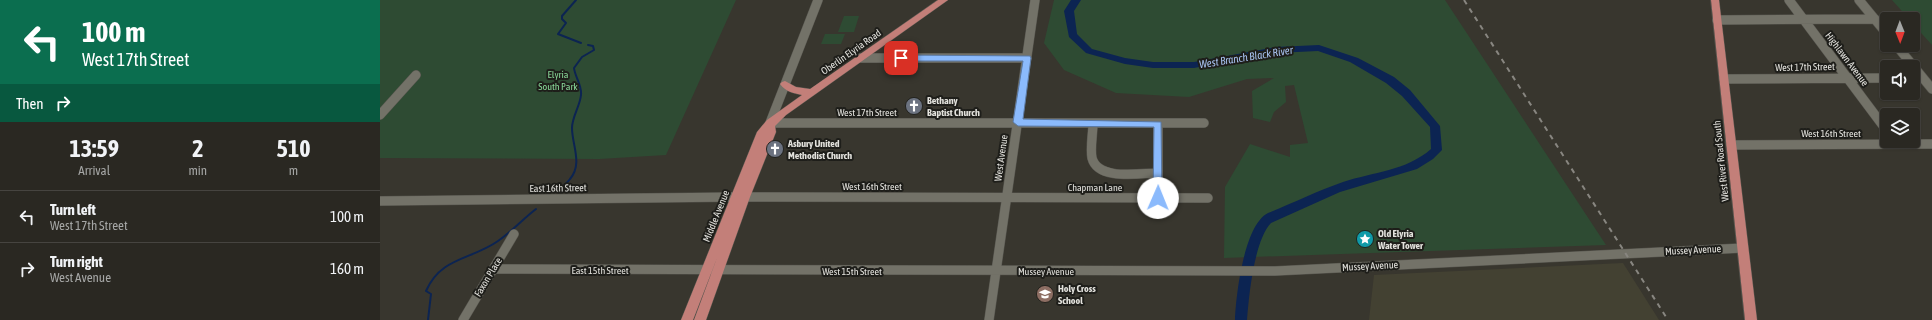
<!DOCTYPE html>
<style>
:root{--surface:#2a2822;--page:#32302a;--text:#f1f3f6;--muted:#a5a6a5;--line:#464440}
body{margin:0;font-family:"Asap Condensed",sans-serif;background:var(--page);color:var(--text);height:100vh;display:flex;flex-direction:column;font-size:15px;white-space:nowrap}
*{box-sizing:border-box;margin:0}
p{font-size:13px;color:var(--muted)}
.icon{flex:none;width:22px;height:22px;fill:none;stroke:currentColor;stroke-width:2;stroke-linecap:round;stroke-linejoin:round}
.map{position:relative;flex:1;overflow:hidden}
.drawer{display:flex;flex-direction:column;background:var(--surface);width:380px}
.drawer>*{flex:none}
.top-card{background:#0b6e4f;color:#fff;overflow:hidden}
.needle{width:26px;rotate:179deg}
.fabs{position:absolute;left:1500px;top:12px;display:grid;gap:8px}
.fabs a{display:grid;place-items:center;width:40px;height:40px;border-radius:4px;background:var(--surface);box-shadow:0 1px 3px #0004,0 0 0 1px var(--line);font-size:20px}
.pin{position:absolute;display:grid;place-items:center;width:34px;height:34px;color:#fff;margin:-17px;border-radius:8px;box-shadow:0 2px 6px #0006}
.me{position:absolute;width:44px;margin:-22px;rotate:1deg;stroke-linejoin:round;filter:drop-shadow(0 0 3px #0008)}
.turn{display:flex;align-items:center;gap:14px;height:84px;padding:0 16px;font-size:18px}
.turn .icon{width:52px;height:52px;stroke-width:2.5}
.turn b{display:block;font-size:28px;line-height:34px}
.then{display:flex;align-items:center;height:38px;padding:0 16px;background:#0003;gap:8px;font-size:15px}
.eta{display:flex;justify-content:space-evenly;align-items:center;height:68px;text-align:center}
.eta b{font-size:24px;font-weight:700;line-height:28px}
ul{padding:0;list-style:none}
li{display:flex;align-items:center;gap:12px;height:52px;padding:0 16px;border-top:1px solid var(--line)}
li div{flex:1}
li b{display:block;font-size:15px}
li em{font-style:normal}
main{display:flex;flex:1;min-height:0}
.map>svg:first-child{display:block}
</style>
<main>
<section class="drawer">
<div class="top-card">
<div class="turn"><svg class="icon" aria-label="left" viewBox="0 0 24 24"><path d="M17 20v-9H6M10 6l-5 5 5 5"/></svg><div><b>100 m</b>West 17th Street</div></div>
<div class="then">Then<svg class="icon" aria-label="right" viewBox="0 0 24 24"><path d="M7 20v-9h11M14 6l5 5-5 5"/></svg></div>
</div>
<div class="eta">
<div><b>13:59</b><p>Arrival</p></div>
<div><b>2</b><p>min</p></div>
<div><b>510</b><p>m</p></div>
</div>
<ul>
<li><svg class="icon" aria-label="left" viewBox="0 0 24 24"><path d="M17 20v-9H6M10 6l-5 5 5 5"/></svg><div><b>Turn left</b><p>West 17th Street</p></div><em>100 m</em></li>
<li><svg class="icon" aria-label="right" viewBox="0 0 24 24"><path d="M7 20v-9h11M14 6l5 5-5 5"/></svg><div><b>Turn right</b><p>West Avenue</p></div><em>160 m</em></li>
</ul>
</section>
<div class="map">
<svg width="1552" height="320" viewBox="0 0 1552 320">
<rect width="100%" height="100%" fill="#38362e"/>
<!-- built -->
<path fill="#434132" d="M 1243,263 L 1279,320 L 989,320 L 994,275 Z"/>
<!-- green -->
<path fill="#2e4b33" d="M 0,0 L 356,0 L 286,155 L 219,159 L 0,158 Z
M 674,0 L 1065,0 L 1226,245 L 844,258 L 845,187 L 870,144 L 910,157 L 910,145 L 928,143 L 914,85 L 905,86 L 906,102 L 894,112 L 890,122 L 873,118 L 872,91 L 894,78 L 867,79 L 809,97 L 736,93 L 684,70 L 664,43 Z
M 1512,0 L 1552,0 L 1552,45 L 1533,24 L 1533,19 L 1529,19 Z
M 464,16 L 479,16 L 474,32 L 458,32 Z
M 445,34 L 465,34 L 461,44 L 441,44 Z"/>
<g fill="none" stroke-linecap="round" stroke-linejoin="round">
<!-- stream -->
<path stroke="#0c2452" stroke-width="2" d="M 196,0 L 182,16 L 182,19 L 186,23 L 178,34 L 201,43
M 179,190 C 183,186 187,183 190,179 C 203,164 192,145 192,128 C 192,117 200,106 201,95 C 202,85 195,77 194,68 L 202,57 L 214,50 L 213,46 L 208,45
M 48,320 L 51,294 L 46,291 C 61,257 91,260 118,241 C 131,232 143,219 156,209"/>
<!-- river -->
<path fill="#0c2452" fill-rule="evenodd" d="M 691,0 L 701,0 L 694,11 L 697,34 L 712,49 L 745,58 L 773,62 L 814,62 L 896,47 L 939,45 L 978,58 L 1014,77 L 1030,90 L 1060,126 L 1062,150 L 1053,159 L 1037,169 L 960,192 L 891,223 C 874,241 869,295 867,320 L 855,320 C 856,295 864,225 888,213 C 913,203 937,191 963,182 C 993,172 1026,171 1051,149 L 1050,127 L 1022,96 L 1006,83 L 970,62 L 938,51 L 896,53 L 814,68 L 773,68 L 745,64 L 706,53 L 689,37 L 684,11 Z"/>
<!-- minor casing -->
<g stroke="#56554e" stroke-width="10">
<path id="minor" d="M 438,0 L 390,123 L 824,123
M 1409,0 L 1507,131
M 1479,0 L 1507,34
M 1337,20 L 1495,19
M 1516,45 L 1552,89
M 481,58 L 647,58
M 1344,79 L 1507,78
M 0,115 L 36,75
M 713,123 C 713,133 710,148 712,158 C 718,181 760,173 778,173
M 778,124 L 778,198
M 1351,145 L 1552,144
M 0,201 L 356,197 L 828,198
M 113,269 L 895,271 L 1363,248
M 83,320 L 134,234
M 609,320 L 655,0"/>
</g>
<!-- major casing -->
<g stroke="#56554e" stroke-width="1">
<path id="major" d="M 558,0 L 568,0 L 406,115 L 395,126 L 396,132 L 370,197 L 326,320 L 314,320 L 337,258 L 313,320 L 301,320 L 377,132 L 387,120 L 422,95 C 413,93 406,92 400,84 L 402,82 L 405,81 L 416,87 L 430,89 Z
M 1331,0 L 1339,0 L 1377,320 L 1365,320 Z"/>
</g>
<!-- minor -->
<use href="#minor" stroke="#737268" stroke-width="9"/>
<!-- major -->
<use href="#major" fill="#c37f79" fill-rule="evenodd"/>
<!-- rail -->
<path stroke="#888680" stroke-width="2" stroke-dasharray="5 5" stroke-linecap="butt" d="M 1084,0 L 1288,320"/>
</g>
<!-- route -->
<path fill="#8bbafc" stroke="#5a79a4" d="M 521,55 L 650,56 L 651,58 L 643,119 L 781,122 L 782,198 L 781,200 L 774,200 L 773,198 L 774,127 L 638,126 L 633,122 L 643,61 L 521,61 L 517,58 Z"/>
<!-- icons -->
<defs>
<g id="church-disc" transform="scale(0.9)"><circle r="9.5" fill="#6b7280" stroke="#1e1e1a"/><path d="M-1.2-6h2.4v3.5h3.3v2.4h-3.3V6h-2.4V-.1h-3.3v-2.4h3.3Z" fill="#fff"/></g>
<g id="sight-disc" transform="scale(0.9)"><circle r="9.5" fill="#0f9aa8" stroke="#1e1e1a"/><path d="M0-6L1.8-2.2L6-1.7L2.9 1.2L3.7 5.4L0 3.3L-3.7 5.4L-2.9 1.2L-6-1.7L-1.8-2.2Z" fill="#fff"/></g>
<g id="school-disc" transform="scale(0.9)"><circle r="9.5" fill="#8d6e63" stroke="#1e1e1a"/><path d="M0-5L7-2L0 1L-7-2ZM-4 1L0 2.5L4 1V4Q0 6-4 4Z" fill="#fff"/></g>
</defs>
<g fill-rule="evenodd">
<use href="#church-disc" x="534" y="106"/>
<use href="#church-disc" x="395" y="149"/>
<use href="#sight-disc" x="985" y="239"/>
<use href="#school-disc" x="665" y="294"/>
</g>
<g text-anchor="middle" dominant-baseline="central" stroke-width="4" stroke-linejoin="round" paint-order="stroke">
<!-- street labels -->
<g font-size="10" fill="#e3e2dd" stroke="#1e1e1a">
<text transform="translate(471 52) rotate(-35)">Oberlin Elyria Road</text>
<text transform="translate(1467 59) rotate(53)">Highlawn Avenue</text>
<text transform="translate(1425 67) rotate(-1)">West 17th Street</text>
<text x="487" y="112">West 17th Street</text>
<text x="1451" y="133">West 16th Street</text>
<text transform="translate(621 158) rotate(-82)">West Avenue</text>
<text transform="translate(1341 161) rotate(-96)">West River Road South</text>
<text x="492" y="186">West 16th Street</text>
<text x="715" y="187">Chapman Lane</text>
<text transform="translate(178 188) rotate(-1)">East 16th Street</text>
<text transform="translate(336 216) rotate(-68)">Middle Avenue</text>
<text transform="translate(1313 250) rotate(-3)">Mussey Avenue</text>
<text transform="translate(990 266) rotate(-3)">Mussey Avenue</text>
<text x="220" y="270">East 15th Street</text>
<text x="472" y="271">West 15th Street</text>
<text x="666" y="271">Mussey Avenue</text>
<text transform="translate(108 277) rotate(-59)">Faxon Place</text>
</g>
<!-- park labels -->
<g font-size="10" fill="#89d899" stroke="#1e1e1a">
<text x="178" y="74">Elyria<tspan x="178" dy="12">South Park</tspan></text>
</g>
<!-- poi labels -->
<g font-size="10" font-weight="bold" fill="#e3e2dd" stroke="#1e1e1a" text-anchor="start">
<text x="547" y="100">Bethany<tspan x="547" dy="12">Baptist Church</tspan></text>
<text x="408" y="143">Asbury United<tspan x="408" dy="12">Methodist Church</tspan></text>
<text x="998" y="233">Old Elyria<tspan x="998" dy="12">Water Tower</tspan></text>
<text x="678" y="288">Holy Cross<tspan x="678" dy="12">School</tspan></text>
</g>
<!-- water labels -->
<g font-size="11" font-style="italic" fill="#a8c2f0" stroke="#1e1e1a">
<text transform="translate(866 57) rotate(-9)">West Branch Black River</text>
</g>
</g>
</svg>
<div class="fabs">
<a><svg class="needle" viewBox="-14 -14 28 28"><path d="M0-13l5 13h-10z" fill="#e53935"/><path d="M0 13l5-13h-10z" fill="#a5a6a5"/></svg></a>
<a><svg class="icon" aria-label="sound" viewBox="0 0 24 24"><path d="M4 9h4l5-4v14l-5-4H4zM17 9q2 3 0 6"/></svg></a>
<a><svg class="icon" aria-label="layers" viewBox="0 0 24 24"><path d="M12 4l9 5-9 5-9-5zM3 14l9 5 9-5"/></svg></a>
</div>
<div class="pin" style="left:521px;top:58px;background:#d93025"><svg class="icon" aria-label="arrive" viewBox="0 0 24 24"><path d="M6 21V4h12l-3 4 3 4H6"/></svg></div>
<svg class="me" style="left:778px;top:198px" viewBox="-20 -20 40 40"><circle r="19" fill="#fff"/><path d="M0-13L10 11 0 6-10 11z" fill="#8bbafc"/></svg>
</div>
</main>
